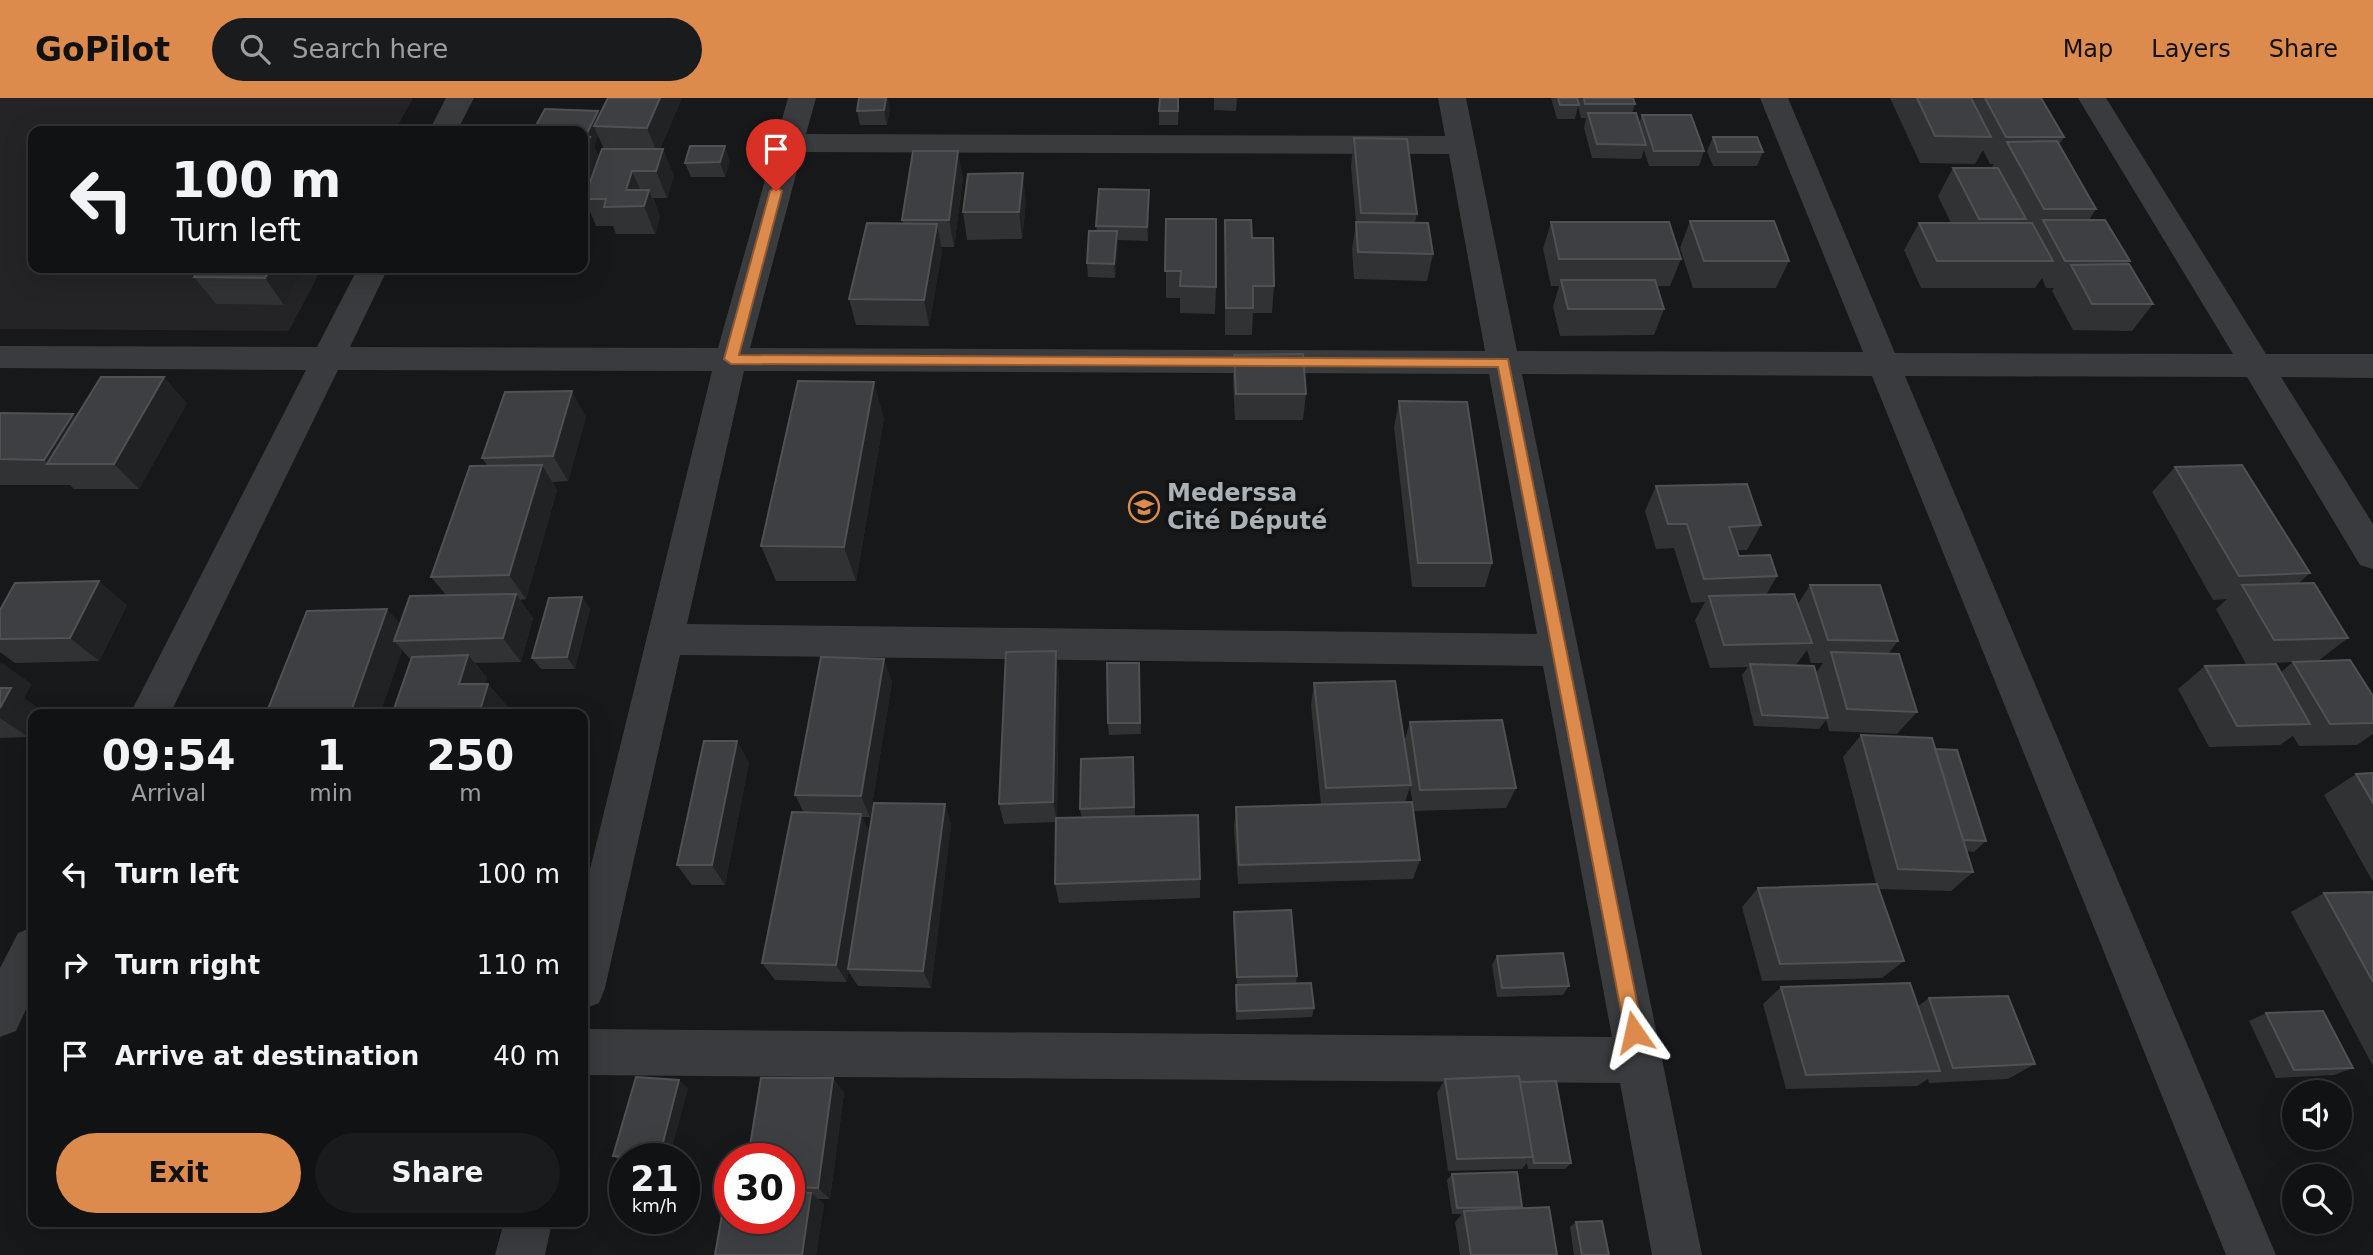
<!DOCTYPE html>
<meta charset="utf-8">
<style>
:root{--surface:#111213;--page:#1a1b1c;--text:#f1f3f6;--muted:#9c9ea0;--line:#303233;--accent:#dd8b4c}
body{margin:0;font-family:"DejaVu Sans",sans-serif;background:var(--page);color:var(--text);height:100vh;display:flex;flex-direction:column;font-size:26px;white-space:nowrap}
*{box-sizing:border-box;margin:0}
p{font-size:23px;color:var(--muted)}
.icon{flex:none;width:38px;height:38px;fill:none;stroke:currentColor;stroke-width:2;stroke-linecap:round;stroke-linejoin:round}
.map{position:relative;flex:1;overflow:hidden}
.sheet{position:absolute;left:28px;top:611px;width:560px;height:518px;display:flex;flex-direction:column;background:var(--surface);border-radius:14px;box-shadow:0 7px 28px #0002,0 0 0 2px var(--line)}
.sheet>*{flex:none}
.top-card{position:absolute;left:28px;top:28px;width:560px;height:147px;border-radius:14px;box-shadow:0 7px 28px #0002,0 0 0 2px var(--line);background:#111213;color:var(--text);overflow:hidden}
.controls{position:absolute;left:2282px;top:982px;display:grid;gap:14px}
.controls a{display:grid;place-items:center;width:70px;height:70px;border-radius:50%;background:var(--surface);box-shadow:0 7px 28px #0002,0 0 0 2px var(--line);font-size:35px}
.speed{position:absolute;left:609px;top:1045px;display:flex;gap:14px;font-size:35px;font-weight:700;text-align:center}
.speed>*{display:grid;place-content:center;width:91px;height:91px;border-radius:50%;background:var(--surface);box-shadow:0 7px 28px #0002,0 0 0 2px var(--line);line-height:1}
.speed small{font-size:18px;font-weight:400}
.speed .limit{border:10px solid #d22;background:#fff;color:#111}
.pin{position:absolute;display:grid;place-items:center;width:60px;height:60px;color:#fff;margin:-72px -30px;border-radius:50% 50% 50% 0;rotate:-45deg;box-shadow:0 0 7px #0007}
.pin .icon{rotate:45deg}
.me{position:absolute;width:77px;margin:-38px;rotate:349deg;stroke-linejoin:round;filter:drop-shadow(0 0 5px #0008)}
.turn{display:flex;align-items:center;gap:24px;height:147px;padding:0 28px;font-size:32px}
.turn .icon{width:91px;height:91px;stroke-width:2.5}
.turn b{display:block;font-size:49px;line-height:60px}
.eta{display:flex;justify-content:space-evenly;align-items:center;height:119px;text-align:center}
.eta b{font-size:42px;font-weight:700;line-height:49px}
.cta{display:flex;gap:14px;margin-top:auto;padding:14px 28px}
.cta a{flex:1;height:80px;border-radius:42px;background:var(--accent);color:#111;font-size:28px;font-weight:700;line-height:80px;text-align:center}
.cta a+a{background:var(--page);color:var(--text)}
ul{padding:0;list-style:none}
li{display:flex;align-items:center;gap:21px;height:91px;padding:0 28px}
li div{flex:1}
li b{display:block;font-size:26px}
li em{font-style:normal}
header{display:flex;align-items:center;gap:42px;box-sizing:border-box;height:98px;padding:0 35px;background:var(--accent);color:#111}
header strong{font-size:33px}
nav{display:flex;gap:38px;margin-inline-start:auto;font-size:24px}
.search{width:490px;height:63px;background:var(--page);display:flex;align-items:center;gap:18px;box-sizing:border-box;padding:0 24px;border-radius:38px;color:var(--muted);font-size:26px}
.map>svg:first-child{display:block}
</style>
<header>
<strong>GoPilot</strong>
<div class="search"><svg class="icon" aria-label="search" viewBox="0 0 24 24"><circle cx="10" cy="10" r="6"/><path d="M15 15l6 6"/></svg>Search here</div>
<nav><a>Map</a><a>Layers</a><a>Share</a></nav>
</header>
<div class="map">
<svg width="2373" height="1157" viewBox="0 0 2373 1157">
<rect width="100%" height="100%" fill="#171819"/>
<!-- built -->
<path fill="#242426" d="M 0,0 L 413,0 L 395,33 L 33,33 L 33,170 L 322,170 L 289,233 L 0,231 Z"/>
<g fill="none" stroke-linecap="round" stroke-linejoin="round">
<!-- minor -->
<path fill="#393b3e" fill-rule="evenodd" d="M 446,0 L 474,0 L 457,33 L 429,33 Z
M 788,0 L 816,0 L 806,36 L 1445,38 L 1438,0 L 1466,0 L 1517,253 L 1863,254 L 1760,0 L 1788,0 L 1895,255 L 2233,256 L 2078,0 L 2106,0 L 2266,256 L 2373,256 L 2373,280 L 2281,279 L 2373,426 L 2373,471 L 2360,467 L 2247,279 L 1905,278 L 2276,1157 L 2226,1157 L 1872,278 L 1522,276 L 1702,1157 L 1652,1157 L 1620,985 L 583,977 L 583,931 L 1612,939 L 1543,568 L 680,557 L 605,890 L 599,905 L 583,911 L 583,800 L 712,273 L 338,272 L 170,616 L 130,616 L 306,272 L 0,270 L 0,248 L 317,249 L 358,170 L 388,170 L 350,249 L 718,250 ZM 802,54 L 1449,56 L 1485,253 L 750,250 ZM 744,273 L 1489,276 L 1537,536 L 687,526 Z
M 33,829 L 33,896 L 16,933 L 0,939 L 0,870 L 18,835 Z
M 504,1124 L 552,1124 L 545,1157 L 495,1157 Z"/>
</g>
<!-- wall -->
<path fill="#313234" fill-rule="evenodd" d="M 682,0 L 660,51 L 663,51 L 674,78 L 667,100 L 653,100 L 660,119 L 655,136 L 616,136 L 613,128 L 596,128 L 589,111 L 583,128 L 583,97 L 584,100 L 586,96 L 583,96 L 583,33 L 598,13 L 599,17 ZM 598,38 L 604,51 L 599,60 L 594,48 Z
M 1179,0 L 1178,27 L 1159,27 L 1159,13 Z
M 1214,0 L 1237,0 L 1236,13 L 1214,12 Z
M 1551,0 L 1633,0 L 1635,6 L 1632,15 L 1639,26 L 1642,17 L 1704,53 L 1699,68 L 1649,68 L 1644,52 L 1641,61 L 1592,60 L 1584,30 L 1586,20 L 1581,20 L 1578,8 L 1575,21 L 1557,21 Z
M 1890,0 L 2041,0 L 2064,39 L 2059,47 L 2096,111 L 2089,122 L 2130,163 L 2127,166 L 2153,206 L 2132,233 L 2073,232 L 2052,193 L 2054,190 L 2046,190 L 2042,180 L 2035,190 L 1921,190 L 1904,152 L 1919,125 L 1951,125 L 1938,98 L 1953,70 L 1991,70 L 1994,66 L 1990,66 L 1983,52 L 1975,66 L 1920,65 Z
M 890,10 L 887,27 L 860,27 L 857,13 Z
M 1713,39 L 1763,54 L 1757,68 L 1713,68 L 1707,53 Z
M 1354,40 L 1417,116 L 1415,124 L 1433,156 L 1427,183 L 1354,181 L 1352,151 L 1356,125 L 1351,68 Z
M 730,62 L 725,79 L 691,79 L 685,65 Z
M 963,80 L 954,149 L 941,149 L 942,153 L 929,228 L 856,227 L 849,201 L 903,125 L 902,122 Z
M 1026,103 L 1022,141 L 967,142 L 963,114 Z
M 1149,106 L 1148,143 L 1118,142 L 1115,180 L 1088,179 L 1087,165 L 1097,133 L 1096,128 Z
M 1166,121 L 1216,189 L 1215,216 L 1180,215 L 1180,200 L 1166,200 Z
M 1225,122 L 1252,140 L 1274,188 L 1272,215 L 1253,215 L 1252,237 L 1225,237 Z
M 1690,123 L 1789,163 L 1776,190 L 1693,190 L 1680,150 Z
M 1551,124 L 1681,161 L 1670,188 L 1657,188 L 1664,211 L 1654,237 L 1560,238 L 1553,209 L 1559,188 L 1551,188 L 1543,151 Z
M 200,170 L 305,170 L 284,207 L 216,206 L 194,179 Z
M 1234,257 L 1306,296 L 1303,322 L 1235,322 L 1233,283 Z
M 1399,303 L 1492,465 L 1485,489 L 1412,489 L 1394,329 Z
M 187,305 L 139,391 L 74,391 L 70,387 L 0,387 L 0,315 L 73,316 L 76,319 Z
M 586,319 L 568,383 L 552,384 L 557,392 L 526,501 L 520,502 L 533,520 L 521,564 L 475,565 L 487,580 L 485,586 L 488,586 L 507,608 L 504,616 L 399,616 L 394,611 L 411,562 L 402,552 L 380,616 L 387,511 L 400,526 L 446,497 L 431,479 L 488,368 L 482,360 Z
M 884,320 L 856,483 L 776,483 L 761,448 Z
M 2175,369 L 2310,475 L 2298,486 L 2348,540 L 2318,563 L 2373,598 L 2373,636 L 2357,647 L 2299,648 L 2293,638 L 2280,647 L 2209,649 L 2178,591 L 2205,568 L 2281,574 L 2293,564 L 2246,566 L 2216,511 L 2227,501 L 2213,502 L 2152,394 Z
M 1656,388 L 1761,427 L 1747,452 L 1737,452 L 1739,458 L 1777,478 L 1766,497 L 1798,506 L 1810,487 L 1898,543 L 1888,556 L 1917,614 L 1897,636 L 1829,633 L 1826,622 L 1819,631 L 1754,628 L 1742,577 L 1748,569 L 1710,570 L 1695,522 L 1705,504 L 1691,505 L 1674,450 L 1656,451 L 1645,413 ZM 1807,552 L 1811,565 L 1823,565 L 1816,575 L 1796,567 Z
M 582,499 L 590,511 L 575,571 L 541,571 L 532,560 Z
M 127,507 L 99,563 L 15,565 L 0,554 L 0,512 Z
M 884,561 L 892,584 L 870,719 L 862,719 L 870,735 L 945,706 L 951,727 L 931,890 L 858,888 L 848,873 L 847,884 L 775,882 L 762,865 L 804,715 L 795,697 Z
M 0,564 L 31,586 L 24,600 L 42,613 L 28,639 L 0,640 Z
M 1139,565 L 1141,636 L 1109,637 L 1108,625 Z
M 1059,576 L 1057,720 L 1082,720 L 1080,711 L 1134,671 L 1135,718 L 1200,781 L 1200,800 L 1059,805 L 1055,786 L 1056,724 L 1004,726 L 999,706 Z
M 1314,585 L 1404,644 L 1410,624 L 1516,690 L 1506,710 L 1414,713 L 1410,689 L 1405,704 L 1420,762 L 1413,781 L 1238,786 L 1234,729 L 1236,709 L 1321,707 L 1311,607 Z
M 1861,637 L 1935,651 L 1986,743 L 1974,754 L 1967,753 L 1973,774 L 1951,793 L 1878,791 L 1904,863 L 1882,880 L 1762,883 L 1742,809 L 1758,790 L 1876,786 L 1843,659 Z
M 749,664 L 725,787 L 692,787 L 677,767 Z
M 2373,675 L 2373,784 L 2324,697 L 2356,676 Z
M 2373,794 L 2373,968 L 2291,814 L 2324,795 Z
M 1234,814 L 1297,878 L 1296,885 L 1314,910 L 1312,919 L 1236,922 L 1235,896 L 1237,887 L 1233,824 Z
M 1497,858 L 1569,888 L 1563,897 L 1497,899 L 1492,867 Z
M 1781,889 L 1918,908 L 1929,900 L 2035,966 L 2008,981 L 1929,985 L 1928,981 L 1917,988 L 1786,991 L 1763,906 Z
M 2266,915 L 2353,970 L 2334,977 L 2276,980 L 2249,923 Z
M 833,980 L 844,995 L 830,1101 L 817,1101 L 824,1106 L 816,1157 L 715,1157 L 789,1120 L 789,1060 Z
M 1445,981 L 1520,984 L 1571,1065 L 1565,1071 L 1528,1071 L 1527,1065 L 1522,1071 L 1448,1073 L 1437,995 Z
M 688,990 L 669,1060 L 625,1060 L 625,1065 L 623,1065 L 613,1058 Z
M 1452,1076 L 1522,1109 L 1520,1110 L 1557,1157 L 1460,1157 L 1455,1124 L 1462,1116 L 1452,1116 L 1447,1082 Z
M 1576,1124 L 1609,1157 L 1574,1157 L 1570,1129 Z"/>
<!-- shaded-wall -->
<path fill="#212223" d="M 660,0 L 682,0 L 658,57 L 647,30 Z
M 886,0 L 888,0 L 890,10 L 887,27 L 884,12 Z
M 598,13 L 603,27 L 594,28 L 598,38 L 594,48 L 602,66 L 591,96 L 583,77 L 583,43 Z
M 725,48 L 730,62 L 725,79 L 720,64 Z
M 663,51 L 674,78 L 667,100 L 656,73 Z
M 958,53 L 963,80 L 954,149 L 949,122 Z
M 632,73 L 644,100 L 626,92 Z
M 1023,75 L 1026,103 L 1022,141 L 1019,114 Z
M 649,92 L 660,119 L 655,136 L 644,108 Z
M 1149,92 L 1149,106 L 1148,143 L 1147,129 Z
M 583,96 L 589,111 L 583,128 Z
M 937,126 L 942,153 L 929,228 L 924,202 Z
M 1117,133 L 1118,147 L 1115,180 L 1114,166 Z
M 271,170 L 305,170 L 284,207 L 265,180 Z
M 164,279 L 187,305 L 139,391 L 114,366 Z
M 874,284 L 884,320 L 856,483 L 844,449 Z
M 572,293 L 586,319 L 568,383 L 553,358 Z
M 73,316 L 99,342 L 49,366 L 44,362 Z
M 542,367 L 557,392 L 526,501 L 509,477 Z
M 99,483 L 127,507 L 99,563 L 70,540 Z
M 516,496 L 533,520 L 521,564 L 503,540 Z
M 582,499 L 590,511 L 575,571 L 567,559 Z
M 387,511 L 408,535 L 394,543 L 402,552 L 380,616 L 350,616 Z
M 1056,553 L 1059,576 L 1057,724 L 1053,704 Z
M 468,557 L 487,580 L 478,609 L 459,586 Z
M 884,561 L 892,584 L 870,719 L 861,698 Z
M 0,564 L 31,586 L 24,600 L 42,613 L 40,616 L 33,616 L 33,630 L 28,639 L 0,620 Z
M 488,586 L 507,608 L 504,616 L 487,616 L 481,609 Z
M 737,643 L 749,664 L 725,787 L 712,767 Z
M 945,706 L 951,727 L 931,890 L 923,873 Z
M 861,716 L 870,736 L 847,884 L 836,867 Z
M 833,980 L 844,995 L 830,1101 L 818,1090 Z
M 679,982 L 688,990 L 669,1060 L 659,1060 Z
M 811,1095 L 824,1106 L 816,1157 L 802,1157 Z"/>
<!-- building -->
<path fill="#3e3f42" stroke="#4f5154" stroke-width="2" d="M 608,0 L 660,0 L 647,30 L 594,28 Z
M 859,0 L 886,0 L 884,12 L 857,13 Z
M 1160,0 L 1178,0 L 1178,13 L 1159,13 Z
M 1558,0 L 1577,0 L 1579,7 L 1560,7 Z
M 1584,0 L 1633,0 L 1635,6 L 1585,6 Z
M 1917,0 L 1971,0 L 1991,39 L 1935,38 Z
M 1985,0 L 2041,0 L 2064,39 L 2006,39 Z
M 545,11 L 598,13 L 585,39 L 583,39 L 583,33 L 533,33 Z
M 1588,15 L 1636,15 L 1646,47 L 1597,46 Z
M 1642,17 L 1691,17 L 1704,53 L 1654,53 Z
M 583,39 L 590,39 L 583,58 Z
M 1713,39 L 1757,39 L 1763,54 L 1718,54 Z
M 1354,40 L 1407,41 L 1417,116 L 1361,115 Z
M 2057,43 L 2096,111 L 2044,111 L 2007,44 Z
M 690,48 L 725,48 L 720,64 L 685,65 Z
M 602,51 L 663,51 L 656,73 L 632,73 L 626,92 L 649,92 L 644,108 L 604,109 L 606,101 L 584,101 Z
M 913,53 L 958,53 L 949,122 L 902,122 Z
M 1953,70 L 1998,70 L 2026,121 L 1979,121 Z
M 1023,75 L 1019,114 L 963,114 L 968,76 Z
M 1099,91 L 1149,92 L 1147,129 L 1096,128 Z
M 1166,121 L 1216,121 L 1216,189 L 1180,188 L 1181,173 L 1165,173 Z
M 1225,122 L 1251,122 L 1252,140 L 1273,140 L 1274,188 L 1253,188 L 1253,210 L 1226,210 Z
M 2043,122 L 2105,122 L 2130,163 L 2065,163 Z
M 1690,123 L 1774,123 L 1789,163 L 1704,163 Z
M 1356,124 L 1428,125 L 1433,156 L 1358,154 Z
M 1551,124 L 1669,124 L 1681,161 L 1559,161 Z
M 867,125 L 937,126 L 924,202 L 849,201 Z
M 1919,125 L 2032,125 L 2053,163 L 1937,163 Z
M 1089,133 L 1117,133 L 1114,166 L 1087,165 Z
M 2129,166 L 2153,206 L 2092,206 L 2071,167 Z
M 200,170 L 271,170 L 265,180 L 194,179 Z
M 1561,182 L 1655,182 L 1664,211 L 1568,211 Z
M 1303,256 L 1306,296 L 1236,296 L 1234,257 Z
M 101,279 L 164,279 L 114,366 L 47,366 Z
M 798,283 L 874,284 L 844,449 L 761,448 Z
M 572,293 L 553,358 L 482,360 L 505,294 Z
M 1399,303 L 1467,304 L 1492,465 L 1418,465 Z
M 0,315 L 73,316 L 44,362 L 0,361 Z
M 542,367 L 509,477 L 431,479 L 470,368 Z
M 2242,367 L 2310,475 L 2239,478 L 2175,369 Z
M 1747,386 L 1761,427 L 1729,429 L 1739,458 L 1770,457 L 1777,478 L 1704,481 L 1687,426 L 1668,426 L 1656,388 Z
M 99,483 L 70,540 L 0,541 L 0,512 L 15,485 Z
M 2314,485 L 2348,540 L 2274,542 L 2242,487 Z
M 1810,487 L 1880,487 L 1898,543 L 1828,542 Z
M 516,496 L 503,540 L 394,543 L 410,498 Z
M 1794,496 L 1812,545 L 1724,547 L 1709,498 Z
M 582,499 L 567,559 L 532,560 L 549,500 Z
M 387,511 L 350,616 L 266,616 L 307,513 Z
M 1056,553 L 1053,704 L 999,706 L 1006,554 Z
M 1831,554 L 1899,556 L 1917,614 L 1847,611 Z
M 468,557 L 459,586 L 488,586 L 481,609 L 394,611 L 412,559 Z
M 821,559 L 884,561 L 861,698 L 795,697 Z
M 2350,562 L 2373,598 L 2373,625 L 2330,626 L 2293,564 Z
M 1107,565 L 1139,565 L 1140,625 L 1108,625 Z
M 1750,566 L 1814,568 L 1828,620 L 1762,617 Z
M 2276,566 L 2310,626 L 2237,628 L 2205,568 Z
M 1395,583 L 1411,687 L 1326,690 L 1314,585 Z
M 0,590 L 11,590 L 0,610 Z
M 1502,622 L 1516,690 L 1420,692 L 1410,624 Z
M 1861,637 L 1932,640 L 1973,774 L 1898,771 Z
M 704,643 L 737,643 L 712,767 L 677,767 Z
M 1935,651 L 1957,652 L 1986,743 L 1963,742 Z
M 1133,659 L 1134,709 L 1080,711 L 1081,661 Z
M 2373,675 L 2373,705 L 2356,676 Z
M 1412,704 L 1420,762 L 1239,767 L 1236,709 Z
M 874,705 L 945,706 L 923,873 L 848,871 Z
M 792,714 L 861,716 L 836,867 L 762,865 Z
M 1198,717 L 1200,781 L 1055,786 L 1056,720 Z
M 1877,786 L 1904,863 L 1780,866 L 1758,790 Z
M 2373,794 L 2373,884 L 2324,795 Z
M 1291,812 L 1297,878 L 1237,879 L 1234,814 Z
M 1563,855 L 1569,888 L 1502,890 L 1497,858 Z
M 1311,885 L 1314,910 L 1237,913 L 1236,887 Z
M 1910,885 L 1940,973 L 1806,977 L 1781,889 Z
M 2008,898 L 2035,966 L 1953,970 L 1929,900 Z
M 2323,913 L 2353,970 L 2294,972 L 2266,915 Z
M 1519,978 L 1533,1059 L 1457,1061 L 1445,981 Z
M 636,979 L 679,982 L 659,1060 L 613,1058 Z
M 761,980 L 833,980 L 818,1090 L 789,1089 L 789,1060 L 748,1060 Z
M 1556,983 L 1571,1065 L 1534,1065 L 1520,984 Z
M 1517,1074 L 1522,1109 L 1457,1110 L 1452,1076 Z
M 726,1094 L 730,1094 L 730,1120 L 789,1120 L 789,1095 L 811,1095 L 802,1157 L 715,1157 Z
M 1549,1109 L 1557,1157 L 1471,1157 L 1464,1113 Z
M 1602,1123 L 1609,1157 L 1582,1157 L 1576,1124 Z"/>
<!-- route -->
<path fill="#dd8b4c" stroke="#905a31" stroke-width="2" d="M 776,89 L 782,93 L 739,257 L 1508,261 L 1643,934 L 1641,941 L 1634,943 L 1627,941 L 1625,934 L 1498,269 L 731,266 L 724,261 L 770,93 Z"/>
<!-- icons -->
<defs>
<g id="school-ring" transform="scale(1.575)"><circle r="9.5" fill="#121314" stroke="#dd8b4c" stroke-width="1.5"/><path d="M0-5L7-2L0 1L-7-2ZM-4 1L0 2.5L4 1V4Q0 6-4 4Z" fill="#dd8b4c"/></g>
</defs>
<g fill-rule="evenodd">
<use href="#school-ring" x="1144" y="409"/>
</g>
<g text-anchor="middle" dominant-baseline="central" stroke-width="7" stroke-linejoin="round" paint-order="stroke">
<!-- poi labels -->
<g font-size="24" font-weight="bold" fill="#abb2b7" stroke="#121314" text-anchor="start">
<text x="1167" y="395">Mederssa<tspan x="1167" dy="28">Cité Député</tspan></text>
</g>
</g>
</svg>
<div class="controls">
<a><svg class="icon" aria-label="sound" viewBox="0 0 24 24"><path d="M4 9h4l5-4v14l-5-4H4zM17 9q2 3 0 6"/></svg></a>
<a><svg class="icon" aria-label="search" viewBox="0 0 24 24"><circle cx="10" cy="10" r="6"/><path d="M15 15l6 6"/></svg></a>
</div>
<div class="speed"><div>21<small>km/h</small></div><div class="limit">30</div></div>
<div class="pin" style="left:776px;top:93px;background:#d93025"><svg class="icon" aria-label="arrive" viewBox="0 0 24 24"><path d="M6 21V4h12l-3 4 3 4H6"/></svg></div>
<svg class="me" style="left:1634px;top:934px" viewBox="-20 -20 40 40"><path d="M0-17L14 15 0 8-14 15z" fill="#dd8b4c" stroke="#fff" stroke-width="4"/></svg>
<div class="top-card">
<div class="turn"><svg class="icon" aria-label="left" viewBox="0 0 24 24"><path d="M17 20v-9H6M10 6l-5 5 5 5"/></svg><div><b>100 m</b>Turn left</div></div>
</div>
<section class="sheet">
<div class="eta">
<div><b>09:54</b><p>Arrival</p></div>
<div><b>1</b><p>min</p></div>
<div><b>250</b><p>m</p></div>
</div>
<ul>
<li><svg class="icon" aria-label="left" viewBox="0 0 24 24"><path d="M17 20v-9H6M10 6l-5 5 5 5"/></svg><div><b>Turn left</b></div><em>100 m</em></li>
<li><svg class="icon" aria-label="right" viewBox="0 0 24 24"><path d="M7 20v-9h11M14 6l5 5-5 5"/></svg><div><b>Turn right</b></div><em>110 m</em></li>
<li><svg class="icon" aria-label="arrive" viewBox="0 0 24 24"><path d="M6 21V4h12l-3 4 3 4H6"/></svg><div><b>Arrive at destination</b></div><em>40 m</em></li>
</ul>
<div class="cta"><a>Exit</a><a>Share</a></div>
</section>
</div>
